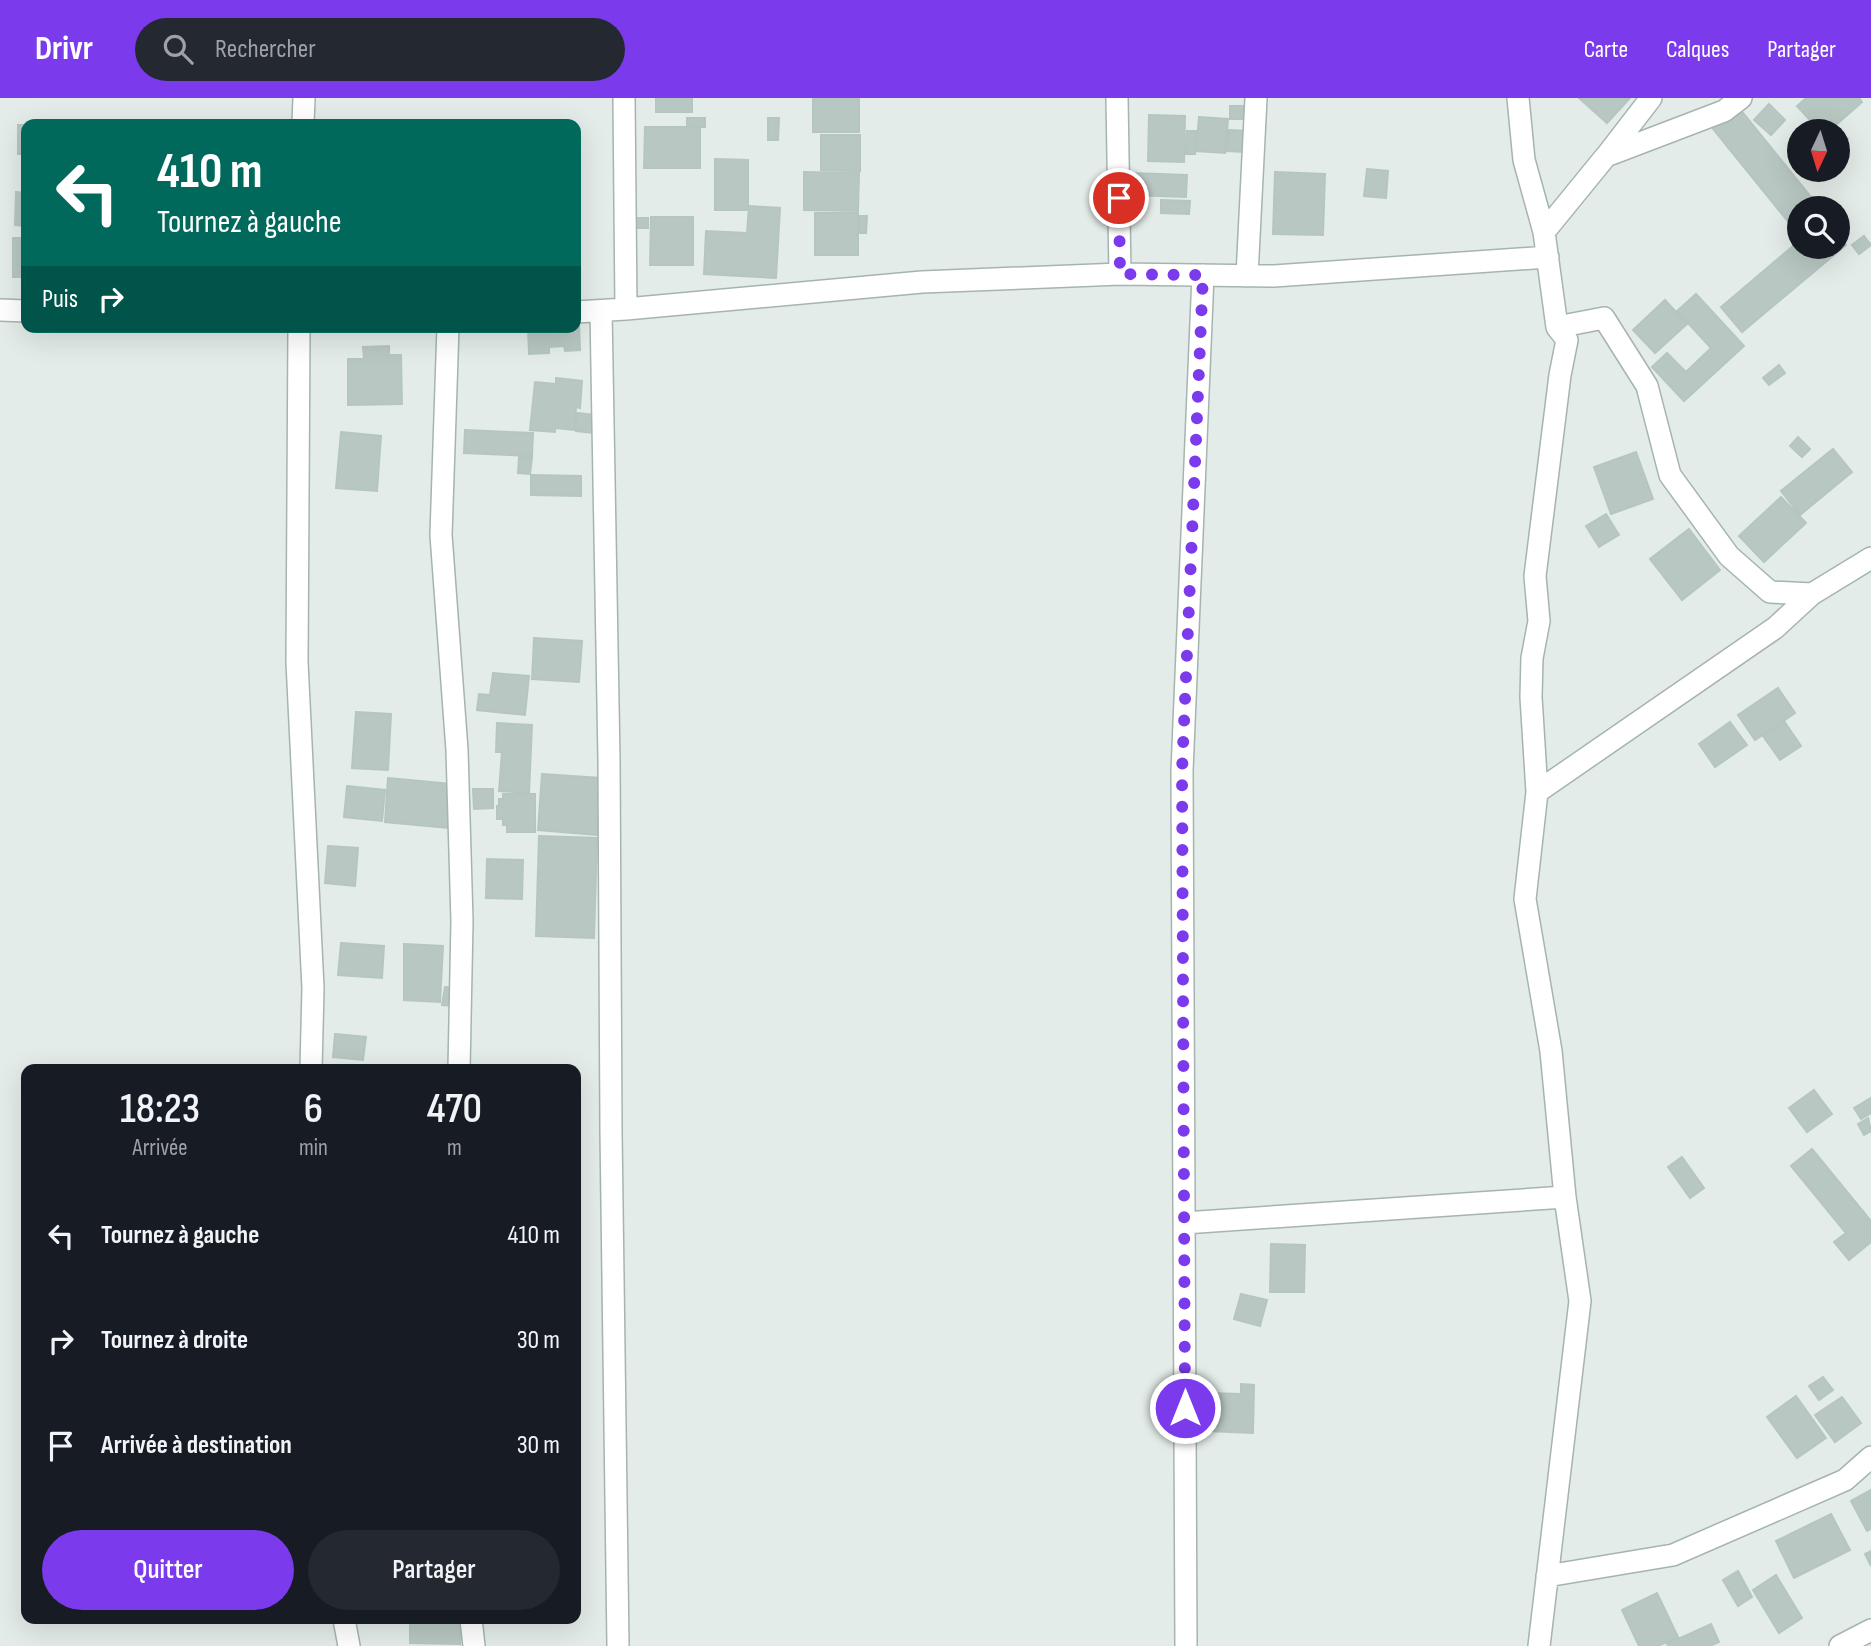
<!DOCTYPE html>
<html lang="fr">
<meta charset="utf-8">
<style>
:root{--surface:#171b24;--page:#242831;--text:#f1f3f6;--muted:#9ea1a6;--accent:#7c3aed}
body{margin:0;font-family:"Sofia Sans Condensed",sans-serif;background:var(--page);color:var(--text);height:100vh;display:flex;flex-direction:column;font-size:26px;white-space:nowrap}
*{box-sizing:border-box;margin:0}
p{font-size:23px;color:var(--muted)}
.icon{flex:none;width:38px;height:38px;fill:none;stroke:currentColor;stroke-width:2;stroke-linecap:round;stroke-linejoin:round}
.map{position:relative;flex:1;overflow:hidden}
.details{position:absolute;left:21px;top:966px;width:560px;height:560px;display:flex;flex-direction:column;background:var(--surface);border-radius:14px;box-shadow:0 7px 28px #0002}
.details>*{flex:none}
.guide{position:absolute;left:21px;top:21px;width:560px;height:214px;border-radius:14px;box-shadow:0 7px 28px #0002;background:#00695c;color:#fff;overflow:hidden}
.needle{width:46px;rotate:184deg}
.fabs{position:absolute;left:1787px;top:21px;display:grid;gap:14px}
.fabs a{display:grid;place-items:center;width:63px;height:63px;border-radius:50%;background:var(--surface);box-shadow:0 7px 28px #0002;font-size:35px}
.pin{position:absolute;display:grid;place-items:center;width:60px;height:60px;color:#fff;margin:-30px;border:4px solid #fff;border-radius:50%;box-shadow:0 2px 7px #0007}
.me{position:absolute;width:77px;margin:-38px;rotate:0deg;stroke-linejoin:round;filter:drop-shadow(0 0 5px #0008)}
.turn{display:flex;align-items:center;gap:24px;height:147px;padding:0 21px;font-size:32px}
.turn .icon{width:91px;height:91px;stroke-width:2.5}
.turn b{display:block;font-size:49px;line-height:60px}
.then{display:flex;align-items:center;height:66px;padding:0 21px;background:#0003;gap:14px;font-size:26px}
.eta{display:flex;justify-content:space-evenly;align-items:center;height:119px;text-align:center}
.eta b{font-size:42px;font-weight:600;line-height:49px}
.action{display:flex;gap:14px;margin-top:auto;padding:14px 21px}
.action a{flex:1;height:80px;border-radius:42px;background:var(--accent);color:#fff;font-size:28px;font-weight:600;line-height:80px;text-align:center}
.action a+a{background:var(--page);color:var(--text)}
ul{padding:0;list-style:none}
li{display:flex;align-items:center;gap:21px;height:105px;padding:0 21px}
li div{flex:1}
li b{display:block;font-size:26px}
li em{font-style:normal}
header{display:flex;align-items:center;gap:42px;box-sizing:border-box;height:98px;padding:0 35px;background:var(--accent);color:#fff}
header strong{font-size:33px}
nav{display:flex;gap:38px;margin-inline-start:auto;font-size:24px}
.search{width:490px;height:63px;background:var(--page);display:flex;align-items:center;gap:18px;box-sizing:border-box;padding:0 24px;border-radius:38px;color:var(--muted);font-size:26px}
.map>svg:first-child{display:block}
</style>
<header>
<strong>Drivr</strong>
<div class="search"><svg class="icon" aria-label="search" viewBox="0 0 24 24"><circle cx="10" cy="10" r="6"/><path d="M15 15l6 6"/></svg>Rechercher</div>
<nav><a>Carte</a><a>Calques</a><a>Partager</a></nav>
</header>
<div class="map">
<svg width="1871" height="1548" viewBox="0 0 1871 1548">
<rect width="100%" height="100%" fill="#e3ece8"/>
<!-- building -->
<path fill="#b8c7c2" stroke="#b5c6c0" stroke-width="2" d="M 656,0 L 692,0 L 692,14 L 656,14 Z
M 813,0 L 859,0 L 859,34 L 813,34 Z
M 1579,0 L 1630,0 L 1607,25 Z
M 1806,0 L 1859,0 L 1862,4 L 1829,33 L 1820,33 L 1797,8 Z
M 1769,6 L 1785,22 L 1771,37 L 1754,22 Z
M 1230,8 L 1247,8 L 1247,21 L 1230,21 Z
M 1739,10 L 1820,110 L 1799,110 L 1799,137 L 1713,31 Z
M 1149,17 L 1185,18 L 1184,64 L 1148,63 Z
M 1199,19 L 1228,21 L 1225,55 L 1196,53 Z
M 687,20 L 705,20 L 705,29 L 687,28 Z
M 768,20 L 779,20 L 778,42 L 768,42 Z
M 18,27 L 26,27 L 26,56 L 18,56 Z
M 645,29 L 700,29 L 700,70 L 644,70 Z
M 1229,32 L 1247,33 L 1245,54 L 1227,53 Z
M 1187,33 L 1196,33 L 1195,56 L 1186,56 Z
M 1841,34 L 1848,41 L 1840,48 L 1838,45 L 1838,37 Z
M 821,37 L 860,37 L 860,73 L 821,72 Z
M 715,61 L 748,62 L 748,112 L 715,112 Z
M 1367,71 L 1388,73 L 1386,100 L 1364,98 Z
M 804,74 L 859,75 L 858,113 L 804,112 Z
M 1275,74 L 1325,76 L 1323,137 L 1273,136 Z
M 1131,75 L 1187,77 L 1186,99 L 1130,97 Z
M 16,94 L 26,95 L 26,128 L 15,127 Z
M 1161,102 L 1190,103 L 1189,116 L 1161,115 Z
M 749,108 L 780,110 L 776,180 L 704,176 L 706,133 L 747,135 Z
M 815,115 L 858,115 L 858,157 L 815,157 Z
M 859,118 L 867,118 L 866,135 L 859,135 Z
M 651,119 L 693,119 L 693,167 L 650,167 Z
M 635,120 L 648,120 L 648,130 L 635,130 Z
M 1838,136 L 1846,147 L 1742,234 L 1721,209 L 1799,143 L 1799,149 L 1838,149 Z
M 1864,138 L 1871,147 L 1859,156 L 1852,147 Z
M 13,140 L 26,140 L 26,179 L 13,179 Z
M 1696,196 L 1744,248 L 1684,303 L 1652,269 L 1667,255 L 1686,274 L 1711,250 L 1677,213 Z
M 1665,202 L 1687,226 L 1655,255 L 1633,232 Z
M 579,223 L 580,252 L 565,253 L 564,248 L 549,249 L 549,255 L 529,256 L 528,229 L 576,229 L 576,224 Z
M 389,248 L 389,257 L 401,257 L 402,306 L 348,307 L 348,261 L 364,261 L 363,249 Z
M 1779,267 L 1785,275 L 1769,287 L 1763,280 Z
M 556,280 L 582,283 L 580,310 L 576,309 L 574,332 L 555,330 L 555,334 L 530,332 L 535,284 L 556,286 Z
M 577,315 L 595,317 L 594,335 L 576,333 Z
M 465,332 L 533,335 L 532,358 L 464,355 Z
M 341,334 L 381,338 L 377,393 L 336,390 Z
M 1798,339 L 1810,351 L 1802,359 L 1790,348 Z
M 1833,351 L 1852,374 L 1800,417 L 1781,393 Z
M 1636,354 L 1653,401 L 1611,416 L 1594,369 Z
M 519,359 L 532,360 L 530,376 L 518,375 Z
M 531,377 L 581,378 L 581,398 L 531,397 Z
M 1781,399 L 1806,425 L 1764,464 L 1739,438 Z
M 1606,416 L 1619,437 L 1599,449 L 1586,428 Z
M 1689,431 L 1720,472 L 1682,502 L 1650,461 Z
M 534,540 L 582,543 L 579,584 L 532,581 Z
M 493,575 L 529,578 L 525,617 L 477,612 L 479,596 L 490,597 Z
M 1778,590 L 1795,615 L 1755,642 L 1738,617 Z
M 356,614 L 391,616 L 388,672 L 352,670 Z
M 1784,623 L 1801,648 L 1780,662 L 1763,638 Z
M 1730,624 L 1747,647 L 1715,669 L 1699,646 Z
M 497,625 L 532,627 L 529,695 L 499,693 L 502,654 L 496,654 Z
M 542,676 L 601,680 L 597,737 L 538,732 Z
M 388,680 L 451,686 L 448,730 L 385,724 Z
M 347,688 L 385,692 L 382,723 L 344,719 Z
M 473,691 L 493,691 L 493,710 L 474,711 Z
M 503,696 L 535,696 L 535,734 L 507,734 L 507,727 L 503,727 L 503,721 L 497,721 L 497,708 L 499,708 L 499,701 L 503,701 Z
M 539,738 L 597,740 L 594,840 L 536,838 Z
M 328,748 L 358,750 L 355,788 L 325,785 Z
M 487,761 L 523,762 L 522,801 L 486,800 Z
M 341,845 L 384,848 L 382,880 L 338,877 Z
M 404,846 L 443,848 L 440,904 L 404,902 Z
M 445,889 L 455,890 L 453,908 L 442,907 Z
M 335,936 L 366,939 L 363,962 L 333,959 Z
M 1814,992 L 1832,1016 L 1807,1034 L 1789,1010 Z
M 1871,1000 L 1871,1015 L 1861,1021 L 1854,1010 Z
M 1868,1020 L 1871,1033 L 1864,1037 L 1858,1026 Z
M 1812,1051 L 1871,1123 L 1871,1144 L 1849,1162 L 1834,1144 L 1846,1135 L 1791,1068 Z
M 1682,1059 L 1704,1090 L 1690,1100 L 1668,1069 Z
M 1271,1146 L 1305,1147 L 1304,1194 L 1270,1194 Z
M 1241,1196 L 1267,1202 L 1260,1228 L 1234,1221 Z
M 1823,1279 L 1833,1292 L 1819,1302 L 1809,1288 Z
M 1241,1286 L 1254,1287 L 1253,1335 L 1207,1333 L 1208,1295 L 1241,1296 Z
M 1796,1298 L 1826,1340 L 1797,1360 L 1767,1319 Z
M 1842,1299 L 1861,1325 L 1835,1344 L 1815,1317 Z
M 1871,1392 L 1871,1431 L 1867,1433 L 1851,1403 Z
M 1831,1416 L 1850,1452 L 1794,1480 L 1776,1443 Z
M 1871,1453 L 1871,1468 L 1865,1456 Z
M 1738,1473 L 1752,1499 L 1738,1508 L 1723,1482 Z
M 1776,1477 L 1802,1520 L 1779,1535 L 1753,1492 Z
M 1657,1495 L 1678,1539 L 1658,1548 L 1639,1548 L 1622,1512 Z
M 410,1521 L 460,1521 L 460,1546 L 410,1545 Z
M 1711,1526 L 1719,1544 L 1710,1548 L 1668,1548 L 1667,1546 Z"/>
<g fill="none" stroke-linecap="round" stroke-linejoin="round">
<!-- minor casing -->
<g stroke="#a6b4af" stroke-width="24">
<path id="minor" d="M 624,0 L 626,211
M 1117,0 L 1120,176
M 1518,0 L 1524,62 L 1544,134
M 303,26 L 304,0
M 1607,57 L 1651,0
M 1247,178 L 1256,0
M 0,212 L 26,213
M 601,213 L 609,662 L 611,1033 L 618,1548
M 576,214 L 626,211 L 922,184 L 1120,176 L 1274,178 L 1548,159
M 299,229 L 297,564 L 313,890 L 311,971
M 448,229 L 441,437 L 457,652 L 462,823 L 459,971
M 1557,229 L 1604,220 L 1647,288 L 1670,377 L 1729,458 L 1770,494 L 1812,496
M 1537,694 L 1775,530 L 1812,496 L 1871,460
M 1184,1125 L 1565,1099
M 1547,1478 L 1673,1457 L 1845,1382 L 1871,1359
M 344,1521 L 349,1548
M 471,1521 L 474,1548
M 1186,1548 L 1182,673 L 1203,177
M 1539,1548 L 1580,1203 L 1565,1099 L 1551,953 L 1525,801 L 1537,694 L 1531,599 L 1532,560 L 1539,523 L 1535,478 L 1560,277 L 1567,242 L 1557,229 L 1544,134 L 1606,58 L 1724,13 L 1741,0
M 1840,1548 L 1871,1532"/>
</g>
<!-- minor -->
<use href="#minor" stroke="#fff" stroke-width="21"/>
</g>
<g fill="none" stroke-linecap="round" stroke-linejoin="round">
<!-- route -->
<path stroke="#7c3aed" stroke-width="12" stroke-dasharray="0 21.6" d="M 1119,100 L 1120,176 L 1203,177 L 1182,673 L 1185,1310"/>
</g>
</svg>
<div class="fabs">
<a><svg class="needle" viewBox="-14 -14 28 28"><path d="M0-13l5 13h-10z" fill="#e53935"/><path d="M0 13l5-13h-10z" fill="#9ea1a6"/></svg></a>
<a><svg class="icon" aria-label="search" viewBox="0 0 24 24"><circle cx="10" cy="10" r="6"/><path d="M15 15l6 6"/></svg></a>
</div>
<div class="pin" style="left:1119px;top:100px;background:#d93025"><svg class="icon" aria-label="arrive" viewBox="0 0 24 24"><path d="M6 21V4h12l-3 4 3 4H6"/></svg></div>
<svg class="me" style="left:1185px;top:1310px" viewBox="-20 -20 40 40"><circle r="17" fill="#7c3aed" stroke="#fff" stroke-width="3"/><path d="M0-11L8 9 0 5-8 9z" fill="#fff"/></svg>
<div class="guide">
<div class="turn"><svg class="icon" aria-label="left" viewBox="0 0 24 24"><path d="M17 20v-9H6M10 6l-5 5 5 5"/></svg><div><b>410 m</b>Tournez à gauche</div></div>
<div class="then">Puis<svg class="icon" aria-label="right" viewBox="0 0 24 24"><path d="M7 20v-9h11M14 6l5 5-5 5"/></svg></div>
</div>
<section class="details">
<div class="eta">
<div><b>18:23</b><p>Arrivée</p></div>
<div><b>6</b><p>min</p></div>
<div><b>470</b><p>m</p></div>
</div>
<ul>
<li><svg class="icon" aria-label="left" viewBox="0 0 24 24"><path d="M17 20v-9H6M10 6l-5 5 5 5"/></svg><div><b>Tournez à gauche</b></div><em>410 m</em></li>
<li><svg class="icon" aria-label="right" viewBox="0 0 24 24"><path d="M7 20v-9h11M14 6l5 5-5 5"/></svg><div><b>Tournez à droite</b></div><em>30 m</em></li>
<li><svg class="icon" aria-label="arrive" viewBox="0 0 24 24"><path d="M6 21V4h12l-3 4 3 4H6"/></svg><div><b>Arrivée à destination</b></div><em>30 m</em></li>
</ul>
<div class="action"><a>Quitter</a><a>Partager</a></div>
</section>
</div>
